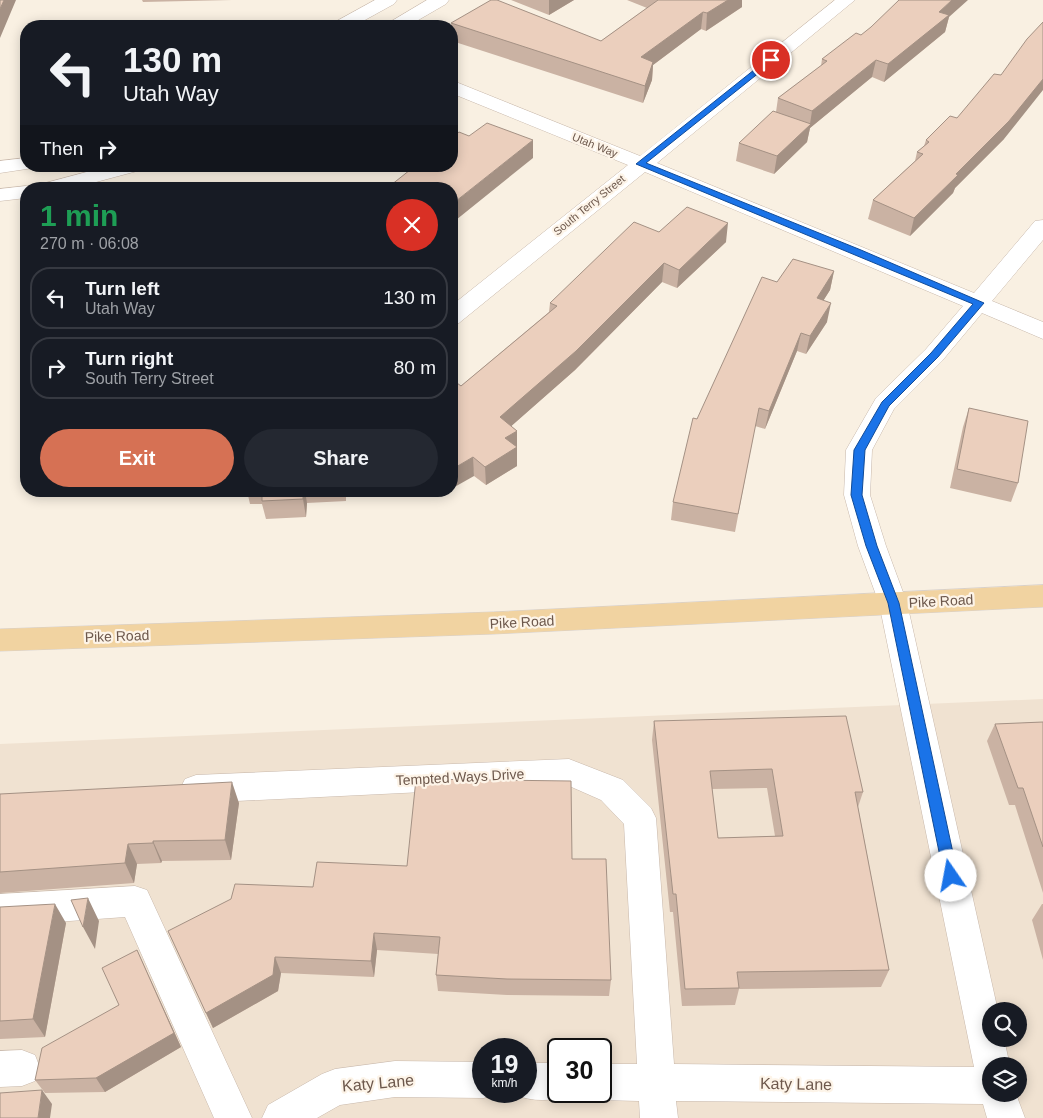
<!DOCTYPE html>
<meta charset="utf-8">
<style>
:root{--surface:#171b24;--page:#242831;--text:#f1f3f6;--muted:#9ea1a6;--line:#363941;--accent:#d67154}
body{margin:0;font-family:Arial,sans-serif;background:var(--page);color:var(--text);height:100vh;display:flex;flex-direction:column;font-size:19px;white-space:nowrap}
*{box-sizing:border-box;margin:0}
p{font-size:16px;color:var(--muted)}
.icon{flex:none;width:28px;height:28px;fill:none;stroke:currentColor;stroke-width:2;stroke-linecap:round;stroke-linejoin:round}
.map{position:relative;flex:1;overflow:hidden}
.details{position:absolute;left:20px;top:182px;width:438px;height:315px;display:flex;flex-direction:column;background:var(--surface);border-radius:20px;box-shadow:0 2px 12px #0003}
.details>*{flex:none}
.hud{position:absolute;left:20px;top:20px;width:438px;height:152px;border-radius:20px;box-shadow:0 2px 12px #0003;background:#171b24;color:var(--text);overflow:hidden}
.fabs{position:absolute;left:982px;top:1002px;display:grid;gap:10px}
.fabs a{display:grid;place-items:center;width:45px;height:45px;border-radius:50%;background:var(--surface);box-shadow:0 2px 12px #0003;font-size:25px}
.speed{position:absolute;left:472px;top:1038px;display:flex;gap:10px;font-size:25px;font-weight:700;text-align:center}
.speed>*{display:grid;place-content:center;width:65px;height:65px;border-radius:50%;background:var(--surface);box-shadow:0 2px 12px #0003;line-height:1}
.speed small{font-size:12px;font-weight:400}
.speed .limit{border:2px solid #111;border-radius:8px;background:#fff;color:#111}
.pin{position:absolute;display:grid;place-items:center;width:42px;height:42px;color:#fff;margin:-21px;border:2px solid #fff;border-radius:50%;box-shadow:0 1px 5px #0007}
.me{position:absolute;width:55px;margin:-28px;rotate:348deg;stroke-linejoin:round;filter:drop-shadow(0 0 4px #0008)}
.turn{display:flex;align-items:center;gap:18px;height:105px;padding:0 20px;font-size:22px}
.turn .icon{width:65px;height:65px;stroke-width:2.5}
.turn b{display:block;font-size:35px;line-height:42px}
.then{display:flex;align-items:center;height:48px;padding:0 20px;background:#0003;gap:10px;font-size:19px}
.round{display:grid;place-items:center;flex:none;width:52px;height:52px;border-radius:26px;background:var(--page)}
.overview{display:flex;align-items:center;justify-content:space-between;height:85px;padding:0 20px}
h1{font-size:30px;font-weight:600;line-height:38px;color:#1e9e55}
.primary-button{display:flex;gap:10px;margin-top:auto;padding:10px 20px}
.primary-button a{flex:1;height:58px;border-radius:30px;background:var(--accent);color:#fff;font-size:20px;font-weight:600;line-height:58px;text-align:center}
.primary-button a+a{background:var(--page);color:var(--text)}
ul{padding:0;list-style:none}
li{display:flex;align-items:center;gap:15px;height:62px;margin:0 10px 8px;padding:0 10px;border:2px solid var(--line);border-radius:20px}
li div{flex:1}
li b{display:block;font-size:19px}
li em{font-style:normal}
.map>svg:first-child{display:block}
</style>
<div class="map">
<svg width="1043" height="1118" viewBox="0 0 1043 1118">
<rect width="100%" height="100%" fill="#f9f0e2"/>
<!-- residential -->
<path fill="#f0e2d1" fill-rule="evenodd" d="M 1043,699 L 1043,1118 L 0,1118 L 0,744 ZM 991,1011 L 1019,1011 L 1019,1039 L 991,1039 ZM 484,1049 L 526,1049 L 526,1091 L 484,1091 ZM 559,1049 L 601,1049 L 601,1091 L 559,1091 ZM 991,1066 L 1019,1066 L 1019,1094 L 991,1094 Z"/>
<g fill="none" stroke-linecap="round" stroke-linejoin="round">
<!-- minor casing -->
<g stroke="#c8b8ab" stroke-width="1">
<path id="minor" d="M 375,0 L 397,0 L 394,4 L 354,26 L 332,26 L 335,22 Z
M 427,0 L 449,0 L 446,4 L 408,26 L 387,26 L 390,22 Z
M 835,0 L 855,0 L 657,163 L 974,293 L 1035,221 L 1043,220 L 1043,240 L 992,301 L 1043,322 L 1043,339 L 982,313 L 942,361 L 894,409 L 872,450 L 870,495 L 886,546 L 907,603 L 998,1011 L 991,1011 L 991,1039 L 1004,1039 L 1010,1066 L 991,1066 L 991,1094 L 1016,1094 L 1025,1118 L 987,1118 L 983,1104 L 676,1101 L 678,1118 L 640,1118 L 639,1101 L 601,1100 L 588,1095 L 586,1091 L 601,1091 L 601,1064 L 637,1064 L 624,824 L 601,800 L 567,785 L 196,803 L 185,799 L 180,789 L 185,779 L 196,775 L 569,759 L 623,780 L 651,808 L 656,818 L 674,1064 L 974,1067 L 879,603 L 858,546 L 844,495 L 846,450 L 876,398 L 926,349 L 963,306 L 645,172 L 459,323 L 451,325 L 451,306 L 628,165 L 451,93 L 451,80 L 640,156 Z
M 26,158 L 26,166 L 35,166 L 33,168 L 0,173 L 0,161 Z
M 109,166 L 144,166 L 141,170 L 70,189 L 35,189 L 38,185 Z
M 26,186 L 34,189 L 26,189 L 26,198 L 0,201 L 0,189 Z
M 135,886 L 147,890 L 252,1118 L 214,1118 L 125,917 L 0,926 L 0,894 Z
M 22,1050 L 35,1055 L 40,1068 L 35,1081 L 22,1086 L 0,1087 L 0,1051 Z
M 395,1061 L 484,1062 L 484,1091 L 498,1091 L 484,1098 L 395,1097 L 340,1105 L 317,1118 L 262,1118 L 268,1105 L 322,1074 L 335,1069 Z
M 526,1063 L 559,1063 L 559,1091 L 573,1091 L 572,1094 C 553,1102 532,1102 513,1094 L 512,1091 L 526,1091 Z"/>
</g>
<!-- major casing -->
<g stroke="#d6d0cd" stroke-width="1">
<path id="major" d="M 1043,585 L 1043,607 L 493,634 L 0,651 L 0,629 L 493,612 Z"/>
</g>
<!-- minor -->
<use href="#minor" fill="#fff" fill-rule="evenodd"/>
<!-- major -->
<use href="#major" fill="#f1d3a1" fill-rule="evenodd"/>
</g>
<!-- wall -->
<path fill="#cab2a3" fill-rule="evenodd" d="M 142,0 L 232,0 L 143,2 Z
M 511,0 L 574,0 L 549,15 Z
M 627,0 L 742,0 L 742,7 L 706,31 L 701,29 L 653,65 L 652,80 L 643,103 L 452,41 L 451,23 L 601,41 L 647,8 Z
M 949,17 L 945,32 L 884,82 L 872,77 L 810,128 L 807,142 L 774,174 L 736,161 L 739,143 L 776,112 L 778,98 L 821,66 L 822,59 L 861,35 Z
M 1004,139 L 955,188 L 953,193 L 910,236 L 868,219 L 873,200 L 915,161 L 917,152 L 924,146 L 926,140 Z
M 659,232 L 726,242 L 677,288 L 662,282 L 575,370 L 511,426 L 517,431 L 517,466 L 486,485 L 474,476 L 461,386 L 549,312 L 550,303 Z
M 834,271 L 830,290 L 823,301 L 827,322 L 806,354 L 797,351 L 765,429 L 755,426 L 735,532 L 671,520 L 673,502 L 697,419 L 777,282 Z
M 969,408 L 1018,483 L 1011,502 L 950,488 L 963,427 Z
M 247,491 L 346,491 L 346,501 L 307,503 L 306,517 L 266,519 L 262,504 L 250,504 Z
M 654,721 L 863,792 L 858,807 L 889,970 L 881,987 L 739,989 L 735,1005 L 682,1006 L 673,912 L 670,912 L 652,740 ZM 767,788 L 775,836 L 718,838 L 712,789 Z
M 1043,722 L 1043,893 L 1015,805 L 1009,805 L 987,741 L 995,724 Z
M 0,794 L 239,803 L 231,860 L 162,861 L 161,863 L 137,864 L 134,883 L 0,893 Z
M 572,859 L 611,980 L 609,996 L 507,995 L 438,991 L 436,975 L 438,954 L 377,950 L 374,977 L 281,973 L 278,991 L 213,1028 L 176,948 L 313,887 L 407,866 Z
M 1042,904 L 1043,904 L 1043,960 L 1032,920 Z
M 0,907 L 66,923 L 45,1037 L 0,1039 Z
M 137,950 L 181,1047 L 105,1092 L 45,1093 L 35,1080 L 119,1005 Z"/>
<!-- shaded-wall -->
<path fill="#a49184" d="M 4,0 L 16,0 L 0,38 L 0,9 Z
M 549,0 L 574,0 L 549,15 Z
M 728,0 L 742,0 L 742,7 L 706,31 L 707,13 Z
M 952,0 L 968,0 L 949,17 L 945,32 L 884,82 L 888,64 L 939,12 Z
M 703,12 L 701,29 L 653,65 L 652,80 L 643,103 L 645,86 L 641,57 Z
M 876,60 L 872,77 L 810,128 L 807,142 L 774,174 L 777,156 L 810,124 L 812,111 Z
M 1043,79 L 1043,90 L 1004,139 L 955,188 L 953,193 L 910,236 L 914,218 Z
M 533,140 L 533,158 L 451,224 L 451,205 Z
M 728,223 L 726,242 L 677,288 L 679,270 Z
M 664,263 L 662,282 L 575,370 L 500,436 L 500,417 Z
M 834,271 L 830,290 L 813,317 L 817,298 Z
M 831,303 L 827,322 L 806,354 L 810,336 Z
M 801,333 L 797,351 L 765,429 L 769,411 Z
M 517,431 L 517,466 L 486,485 L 485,467 L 505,438 Z
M 473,457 L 474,476 L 451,489 L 451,470 Z
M 303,491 L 305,491 L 307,503 L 306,517 L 303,499 Z
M 232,782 L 239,803 L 231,860 L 225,840 Z
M 153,841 L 162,861 L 161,863 L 153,843 Z
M 128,844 L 137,864 L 134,883 L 125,863 Z
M 88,898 L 99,921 L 95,949 L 83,927 Z
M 55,904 L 66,923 L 45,1037 L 33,1019 Z
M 374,933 L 377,950 L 374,977 L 371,961 Z
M 137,950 L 181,1047 L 105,1092 L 96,1078 Z
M 275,957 L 281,973 L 278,991 L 213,1028 L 206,1013 Z
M 42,1090 L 52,1104 L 50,1118 L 38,1118 Z"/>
<!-- building -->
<path fill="#ebcfbd" stroke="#a49184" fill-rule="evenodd" d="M 0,0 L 4,0 L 0,9 Z
M 491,0 L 497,0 L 601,41 L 658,0 L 728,0 L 707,13 L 703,12 L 641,57 L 653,62 L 645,86 L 451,23 Z
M 899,0 L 952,0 L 939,12 L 949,15 L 888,64 L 876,60 L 812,111 L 778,98 L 827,61 L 822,59 L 856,33 L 861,35 L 871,27 Z
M 1043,22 L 1043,79 L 1009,121 L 956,174 L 958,175 L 914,218 L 873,200 L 923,154 L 917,152 L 929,142 L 926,140 L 950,116 L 957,118 L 994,74 L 1001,75 L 1027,39 Z
M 773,111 L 811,124 L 777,156 L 739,143 Z
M 487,123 L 533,140 L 451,205 L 451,189 L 386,189 L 415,166 L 451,166 L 451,138 L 459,132 L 469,136 Z
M 687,207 L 728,223 L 679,270 L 664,263 L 576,351 L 500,417 L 517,431 L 505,438 L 517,447 L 485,467 L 473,457 L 451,470 L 451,386 L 457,383 L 461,386 L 557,306 L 550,303 L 634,222 L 659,232 Z
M 793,259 L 834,271 L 817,298 L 831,303 L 810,336 L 801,333 L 769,411 L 759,408 L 738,514 L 673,502 L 693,418 L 697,419 L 762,277 L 777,282 Z
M 969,408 L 1028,421 L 1018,483 L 957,469 Z
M 262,491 L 303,491 L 303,499 L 262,501 Z
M 846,716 L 863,792 L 855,792 L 889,970 L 737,972 L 739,988 L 685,989 L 676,894 L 673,894 L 654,721 ZM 772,769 L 783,836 L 718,838 L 710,771 Z
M 1043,722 L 1043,847 L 1023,788 L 1018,788 L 995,724 Z
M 416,779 L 571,781 L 572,859 L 606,859 L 611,980 L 507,979 L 436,975 L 440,937 L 374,933 L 371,961 L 275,957 L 273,975 L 206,1013 L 168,931 L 231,899 L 235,884 L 313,887 L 317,862 L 407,866 Z
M 232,782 L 225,840 L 153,841 L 153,843 L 128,844 L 125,863 L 0,872 L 0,794 Z
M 88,898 L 83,927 L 71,900 Z
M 55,904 L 33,1019 L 0,1021 L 0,907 Z
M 137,950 L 174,1033 L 96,1078 L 35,1080 L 42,1048 L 119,1005 L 102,968 Z
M 42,1090 L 38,1118 L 0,1118 L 0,1093 Z"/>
<!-- route -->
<path fill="#1a73e8" stroke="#114b97" d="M 769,58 L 775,60 L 646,163 L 861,250 L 984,303 L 938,357 L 889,406 L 865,450 L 862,495 L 877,546 L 899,603 L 958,876 L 956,880 L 951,882 L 946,880 L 944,876 L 888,603 L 866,546 L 851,495 L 854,450 L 882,402 L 931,353 L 973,304 L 636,164 Z"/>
<g text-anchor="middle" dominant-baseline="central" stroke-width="4.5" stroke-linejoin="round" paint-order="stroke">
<!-- far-street labels -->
<g font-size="11" fill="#6d584c" stroke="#fdf4e8">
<text transform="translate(595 145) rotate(22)">Utah Way</text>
<text transform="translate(589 205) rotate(-39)">South Terry Street</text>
</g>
<!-- street labels -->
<g font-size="14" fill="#6d584c" stroke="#fdf4e8">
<text transform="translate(941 601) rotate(-3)">Pike Road</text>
<text transform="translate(522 622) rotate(-3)">Pike Road</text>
<text transform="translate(117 636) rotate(-2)">Pike Road</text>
<text transform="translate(460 777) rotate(-3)">Tempted Ways Drive</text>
</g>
<!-- near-street labels -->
<g font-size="16" fill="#6d584c" stroke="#fdf4e8">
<text transform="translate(378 1083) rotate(-5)">Katy Lane</text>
<text transform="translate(796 1084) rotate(1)">Katy Lane</text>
</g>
</g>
</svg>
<div class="fabs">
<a><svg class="icon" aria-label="search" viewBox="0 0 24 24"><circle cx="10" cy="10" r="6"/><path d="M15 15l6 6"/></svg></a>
<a><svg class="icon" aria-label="layers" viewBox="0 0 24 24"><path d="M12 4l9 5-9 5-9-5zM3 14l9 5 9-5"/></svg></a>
</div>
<div class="speed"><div>19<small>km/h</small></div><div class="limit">30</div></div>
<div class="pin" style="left:771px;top:60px;background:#d93025"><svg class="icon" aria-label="arrive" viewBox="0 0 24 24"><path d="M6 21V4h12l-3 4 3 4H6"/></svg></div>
<svg class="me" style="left:951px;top:876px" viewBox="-20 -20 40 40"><circle r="19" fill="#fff"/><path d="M0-13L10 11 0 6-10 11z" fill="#1a73e8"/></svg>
<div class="hud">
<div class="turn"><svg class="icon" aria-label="left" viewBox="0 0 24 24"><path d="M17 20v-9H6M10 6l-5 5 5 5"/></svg><div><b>130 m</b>Utah Way</div></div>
<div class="then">Then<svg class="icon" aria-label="right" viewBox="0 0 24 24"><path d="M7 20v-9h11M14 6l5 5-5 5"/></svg></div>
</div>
<section class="details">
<div class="overview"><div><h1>1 min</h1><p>270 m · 06:08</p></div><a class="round" style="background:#d93025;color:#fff"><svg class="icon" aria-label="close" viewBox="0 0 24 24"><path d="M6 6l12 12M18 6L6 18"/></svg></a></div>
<ul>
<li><svg class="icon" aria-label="left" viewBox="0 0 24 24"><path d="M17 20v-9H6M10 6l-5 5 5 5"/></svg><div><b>Turn left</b><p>Utah Way</p></div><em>130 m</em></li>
<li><svg class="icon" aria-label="right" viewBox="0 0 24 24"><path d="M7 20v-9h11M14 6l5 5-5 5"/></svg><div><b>Turn right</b><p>South Terry Street</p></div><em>80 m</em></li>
</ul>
<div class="primary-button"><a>Exit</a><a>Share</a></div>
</section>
</div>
